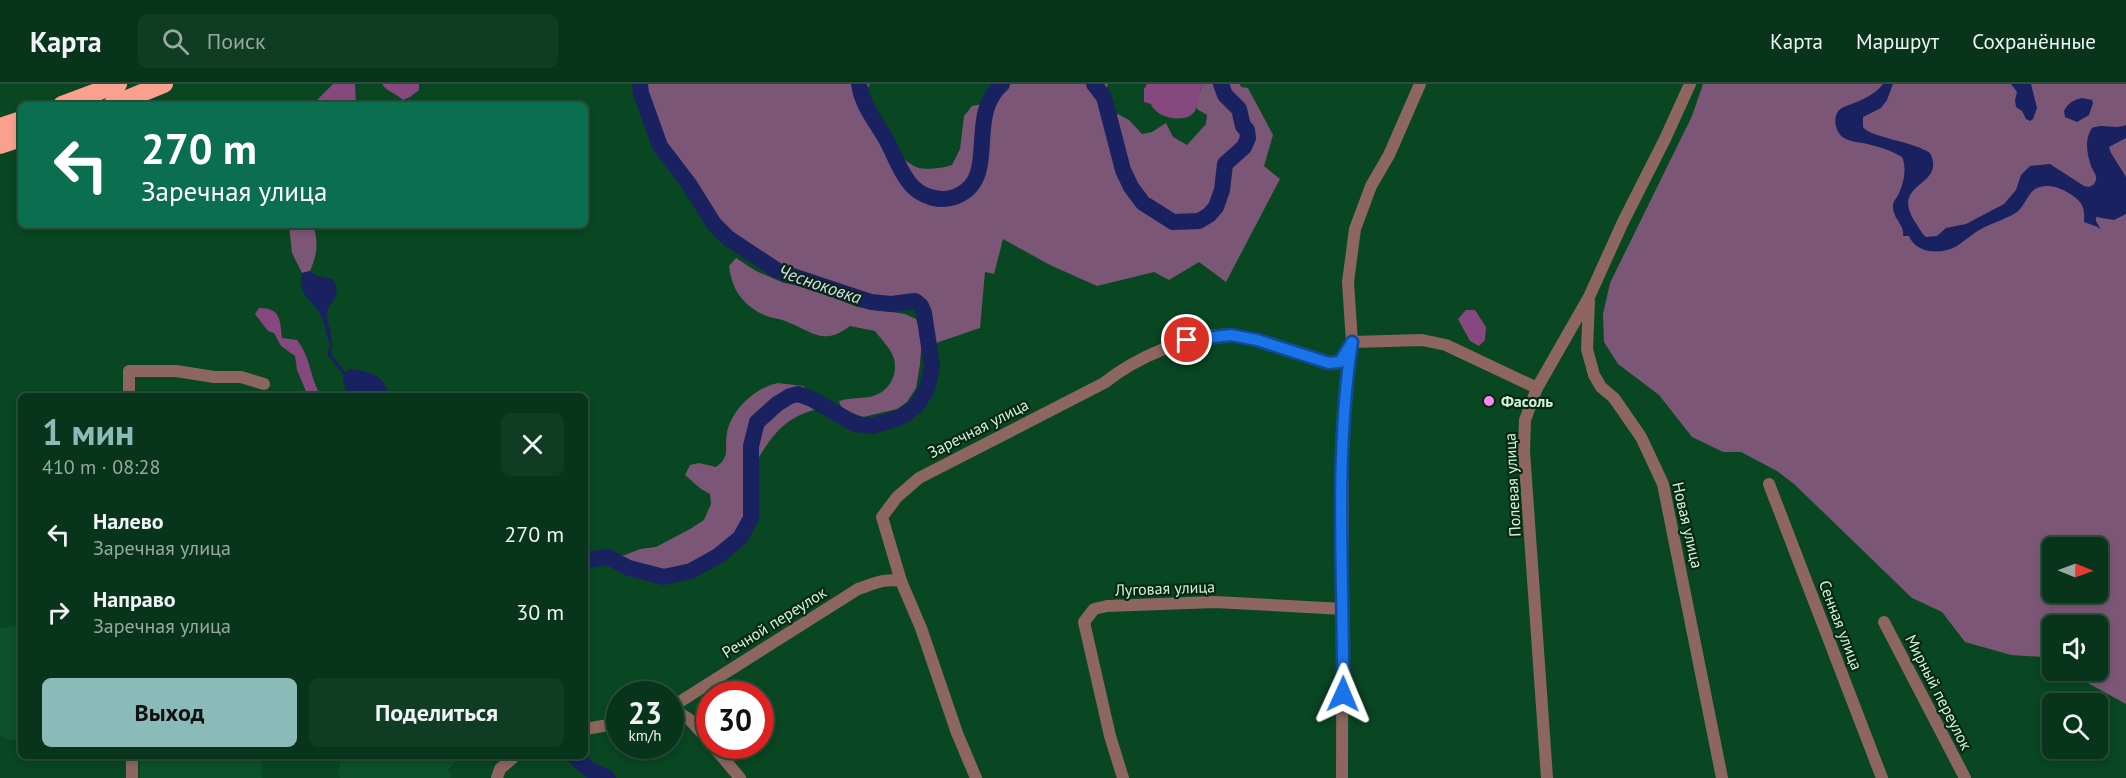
<!DOCTYPE html>
<html lang="ru">
<meta charset="utf-8">
<style>
:root{--surface:#07341a;--page:#103c23;--text:#f1f3f6;--muted:#98aaa2;--line:#284f39;--accent:#8bbbb9}
body{margin:0;font-family:"PT Sans",sans-serif;background:var(--page);color:var(--text);height:100vh;display:flex;flex-direction:column;font-size:22px;white-space:nowrap}
*{box-sizing:border-box;margin:0}
p{font-size:20px;color:var(--muted)}
.icon{flex:none;width:33px;height:33px;fill:none;stroke:currentColor;stroke-width:2;stroke-linecap:round;stroke-linejoin:round}
.map{position:relative;flex:1;overflow:hidden}
.sheet{position:absolute;left:18px;top:309px;width:570px;height:366px;display:flex;flex-direction:column;background:var(--surface);border-radius:9px;box-shadow:0 3px 9px #0003,0 0 0 2px var(--line)}
.sheet>*{flex:none}
.hud{position:absolute;left:18px;top:18px;width:570px;height:126px;border-radius:9px;box-shadow:0 3px 9px #0003,0 0 0 2px var(--line);background:#0b6e4f;color:#fff;overflow:hidden}
.needle{width:39px;rotate:91deg}
.tools{position:absolute;left:2042px;top:453px;display:grid;gap:12px}
.tools a{display:grid;place-items:center;width:66px;height:66px;border-radius:9px;background:var(--surface);box-shadow:0 3px 9px #0003,0 0 0 2px var(--line);font-size:30px}
.speed{position:absolute;left:606px;top:597px;display:flex;gap:12px;font-size:30px;font-weight:700;text-align:center}
.speed>*{display:grid;place-content:center;width:78px;height:78px;border-radius:50%;background:var(--surface);box-shadow:0 3px 9px #0003,0 0 0 2px var(--line);line-height:1}
.speed small{font-size:15px;font-weight:400}
.speed .limit{border:9px solid #d22;background:#fff;color:#111}
.pin{position:absolute;display:grid;place-items:center;width:51px;height:51px;color:#fff;margin:-26px;border:3px solid #fff;border-radius:50%;box-shadow:0 2px 6px #0007}
.me{position:absolute;width:66px;margin:-33px;rotate:1deg;stroke-linejoin:round;filter:drop-shadow(0 0 4px #0008)}
.turn{display:flex;align-items:center;gap:21px;height:126px;padding:0 24px;font-size:27px}
.turn .icon{width:78px;height:78px;stroke-width:2.5}
.turn b{display:block;font-size:42px;line-height:51px}
.round{display:grid;place-items:center;flex:none;width:63px;height:63px;border-radius:9px;background:var(--page)}
.overview{display:flex;align-items:center;justify-content:space-between;height:102px;padding:0 24px}
h1{font-size:36px;font-weight:700;line-height:45px;color:var(--accent)}
.action{display:flex;gap:12px;margin-top:auto;padding:12px 24px}
.action a{flex:1;height:69px;border-radius:9px;background:var(--accent);color:#111;font-size:24px;font-weight:700;line-height:69px;text-align:center}
.action a+a{background:var(--page);color:var(--text)}
ul{padding:0;list-style:none}
li{display:flex;align-items:center;gap:18px;height:78px;padding:0 24px}
li div{flex:1}
li b{display:block;font-size:22px}
li em{font-style:normal}
header{display:flex;align-items:center;gap:36px;box-sizing:border-box;height:84px;padding:0 30px;background:var(--surface);border-bottom:2px solid var(--line)}
header strong{font-size:28px}
nav{display:flex;gap:33px;margin-inline-start:auto;font-size:21px}
.search{width:420px;height:54px;background:var(--page);display:flex;align-items:center;gap:15px;box-sizing:border-box;padding:0 21px;border-radius:9px;color:var(--muted);font-size:22px}
.map>svg:first-child{display:block}
</style>
<header>
<strong>Карта</strong>
<div class="search"><svg class="icon" aria-label="search" viewBox="0 0 24 24"><circle cx="10" cy="10" r="6"/><path d="M15 15l6 6"/></svg>Поиск</div>
<nav><a>Карта</a><a>Маршрут</a><a>Сохранённые</a></nav>
</header>
<div class="map">
<svg width="2126" height="694" viewBox="0 0 2126 694">
<rect width="100%" height="100%" fill="#094622"/>
<!-- built -->
<path fill="#0d512a" d="M 21,541 L 21,655 L 11,656 L 0,652 L 0,544 Z
M 140,672 L 254,672 L 261,675 L 262,694 L 140,694 Z
M 342,672 L 462,672 L 448,685 L 451,694 L 340,694 L 338,688 Z"/>
<!-- green -->
<path fill="#7c5676" fill-rule="evenodd" d="M 640,0 L 870,0 L 861,15 C 873,35 895,76 919,84 C 927,86 943,84 952,81 L 960,65 L 964,32 L 972,22 L 987,19 L 1002,0 L 1108,0 L 1104,13 L 1110,35 L 1118,30 L 1129,36 L 1142,50 L 1152,48 L 1166,39 L 1173,53 L 1187,61 L 1206,40 L 1207,31 L 1197,25 L 1197,16 L 1203,0 L 1240,0 L 1241,3 L 1248,4 L 1273,51 L 1264,82 L 1280,95 L 1226,198 L 1199,178 L 1169,196 L 1154,188 L 1097,202 L 1050,181 L 1003,155 L 994,190 L 985,188 L 980,244 L 930,261 C 927,246 927,227 915,217 L 891,220 L 871,218 L 778,187 L 728,154 L 714,140 L 689,100 L 660,62 L 641,9 Z
M 1703,0 L 2126,0 L 2126,620 L 2066,587 L 2097,586 L 2097,542 L 2052,542 L 2052,578 L 2043,573 L 2011,571 L 1965,558 L 1942,528 L 1912,514 L 1794,400 L 1777,387 L 1741,368 L 1723,368 L 1692,353 L 1659,311 L 1618,280 L 1604,258 L 1603,230 L 1610,199 L 1692,32 ZM 2052,464 L 2097,464 L 2097,508 L 2052,508 Z
M 289,141 L 313,141 C 319,158 317,171 310,187 L 302,189 L 292,169 Z
M 736,174 L 756,187 L 784,199 L 809,203 L 857,223 L 905,230 L 916,235 L 922,253 L 920,280 L 916,304 L 907,318 L 897,325 L 863,333 L 842,325 L 839,317 C 852,313 862,315 873,312 C 889,307 898,292 894,275 C 892,266 881,255 875,247 L 850,242 C 823,263 812,247 785,237 C 778,234 769,234 762,230 C 741,219 732,205 729,182 Z
M 778,299 L 803,302 L 825,323 C 793,330 778,342 761,370 C 758,376 751,384 750,390 C 748,405 755,423 749,436 C 738,463 694,493 665,493 C 648,493 623,481 608,473 L 625,471 L 640,465 L 656,463 L 690,445 L 704,436 L 711,420 L 710,410 L 701,405 L 685,391 L 690,381 L 699,379 L 716,383 C 731,372 724,365 727,349 C 731,326 756,303 778,299 Z"/>
<!-- forest -->
<path fill="#87487f" d="M 333,0 L 355,0 L 356,21 L 312,21 Z
M 382,0 L 419,0 L 419,6 L 410,13 L 403,16 C 396,9 387,8 382,0 Z
M 1147,0 L 1203,0 C 1198,8 1199,20 1195,27 C 1187,40 1156,35 1151,20 L 1144,18 L 1144,5 Z
M 259,224 C 281,224 280,236 282,254 L 297,256 C 311,274 310,294 321,312 L 308,312 L 297,286 L 295,272 L 281,262 L 274,249 L 268,247 L 255,230 Z
M 1466,226 L 1475,226 L 1486,243 L 1485,256 L 1479,262 L 1470,257 L 1458,235 Z"/>
<!-- water -->
<path fill="#192161" d="M 1883,0 L 1893,0 L 1887,16 L 1881,24 L 1863,33 L 1863,43 C 1869,53 1915,58 1930,69 C 1947,104 1889,97 1915,138 C 1919,143 1921,149 1926,153 L 1937,152 L 1946,144 L 1966,140 L 2004,120 L 2016,106 L 2021,91 L 2030,82 L 2050,80 L 2084,102 L 2089,103 C 2093,101 2094,101 2096,96 C 2097,91 2093,87 2091,82 C 2087,69 2084,56 2092,44 C 2105,39 2114,46 2126,41 L 2126,54 L 2109,63 L 2111,69 L 2126,93 L 2126,130 L 2114,136 L 2096,133 L 2096,137 L 2100,144 L 2099,145 L 2098,143 L 2084,138 C 2085,124 2083,119 2072,111 C 2061,104 2050,99 2037,104 C 2028,108 2025,122 2017,128 C 2007,135 1994,138 1983,144 C 1973,149 1966,156 1957,162 C 1942,171 1916,170 1909,152 L 1903,152 C 1905,141 1892,134 1893,122 C 1893,117 1897,114 1899,109 C 1904,98 1907,84 1902,73 C 1892,67 1881,63 1871,61 C 1862,58 1852,59 1844,54 C 1834,48 1831,28 1844,23 C 1857,18 1874,12 1883,0 Z
M 2011,0 L 2031,0 L 2037,24 L 2033,35 L 2030,37 L 2026,35 L 2022,27 L 2016,23 L 2015,16 L 2017,8 Z
M 2082,14 L 2092,16 L 2093,19 L 2089,31 L 2077,38 L 2065,33 L 2064,27 C 2068,19 2073,16 2082,14 Z
M 310,187 L 317,192 L 333,195 C 341,211 334,213 327,227 C 326,238 334,252 331,262 C 325,252 326,240 320,230 C 311,214 297,211 302,189 Z
M 351,285 C 370,288 385,291 389,312 L 347,312 L 343,295 L 344,289 Z"/>
<g fill="none" stroke-linecap="round" stroke-linejoin="round">
<!-- stream -->
<path stroke="#192161" stroke-width="3" d="M 331,262 L 329,270 L 344,289"/>
<!-- river -->
<path stroke="#192161" stroke-width="16" d="M 859,0 C 862,22 876,37 887,57 C 894,70 899,85 908,97 C 920,114 943,120 961,110 C 998,90 966,32 1002,0
M 1094,0 L 1104,13 L 1123,86 L 1131,103 L 1143,119 L 1162,131 L 1173,138 L 1199,137 L 1209,131 L 1216,123 L 1222,106 L 1225,80 L 1244,63 L 1248,54 L 1247,46 L 1243,42 L 1239,25 L 1225,11 L 1221,0
M 585,476 L 608,473 L 629,484 L 664,493 L 691,487 L 718,472 L 740,454 L 751,434 L 751,362 L 757,338 L 777,320 L 790,312 L 798,310 L 812,315 L 855,340 L 872,342 L 902,333 L 917,321 L 927,305 L 932,282 L 924,229 L 921,222 L 915,217 L 891,220 L 871,218 L 778,187 L 728,154 L 714,140 L 689,100 L 660,62 L 641,9 L 640,0
M 574,672 L 590,686 L 608,694"/>
<!-- minor -->
<path stroke="#8c665f" stroke-width="12" d="M 1589,217 L 1587,265 L 1594,291 L 1601,303 L 1614,314 L 1641,353 L 1663,400 L 1722,694
M 129,312 L 129,287 L 176,287 L 214,293 L 241,293 L 264,300
M 1769,400 L 1882,694
M 1884,538 L 1965,694
M 670,624 L 858,505 C 873,500 885,494 901,497
M 671,624 L 689,635 L 710,658
M 585,645 L 620,639
M 713,662 L 740,694
M 132,672 L 132,694
M 497,694 L 500,685 L 515,672
M 976,694 L 957,649 L 921,544 L 901,497 L 882,433 L 897,413 L 919,394 L 1104,299 C 1134,275 1191,248 1231,251 C 1264,254 1297,269 1329,279 L 1339,278 L 1352,258 L 1422,256 L 1446,261 L 1537,304
M 1123,694 L 1110,652 L 1084,538 L 1094,525 L 1107,522 L 1215,518 L 1344,525
M 1342,694 L 1343,339 L 1346,294 L 1352,258 L 1348,198 L 1355,145 L 1371,102 L 1389,71 L 1420,0
M 1547,694 L 1524,367 L 1525,336 L 1537,304 L 1589,213 L 1623,138 L 1665,55 L 1690,0"/>
<!-- highway -->
<path stroke="#fba08e" stroke-width="18" d="M 62,21 L 118,0
M 112,21 L 164,0
M 0,43 L 21,36
M 0,61 L 21,54"/>
</g>
<g fill="none" stroke-linecap="round" stroke-linejoin="round">
<!-- route casing -->
<g stroke="#114b97" stroke-width="15">
<path id="route" d="M 1187,256 L 1231,251 L 1257,256 L 1329,279 L 1340,278 L 1352,258 C 1334,374 1344,493 1343,610"/>
</g>
<!-- route -->
<use href="#route" stroke="#1a73e8" stroke-width="10"/>
</g>
<!-- markers -->
<circle fill="#f888ea" stroke="#092814" stroke-width="2" cx="1489" cy="317" r="6"/>
<g text-anchor="middle" dominant-baseline="central" stroke-width="4.5" stroke-linejoin="round" paint-order="stroke">
<!-- poi labels -->
<g font-size="16" font-weight="bold" fill="#d0f4d8" stroke="#092814" text-anchor="start">
<text x="1501" y="317">Фасоль</text>
</g>
<!-- street labels -->
<g font-size="16" fill="#d0f4d8" stroke="#092814">
<text transform="translate(978 344) rotate(-27)">Заречная улица</text>
<text transform="translate(1512 401) rotate(-93)">Полевая улица</text>
<text transform="translate(1688 441) rotate(77)">Новая улица</text>
<text transform="translate(1165 504) rotate(-2)">Луговая улица</text>
<text transform="translate(774 538) rotate(-32)">Речной переулок</text>
<text transform="translate(1841 541) rotate(69)">Сенная улица</text>
<text transform="translate(1939 608) rotate(63)">Мирный переулок</text>
</g>
<!-- water labels -->
<g font-size="18" font-style="italic" fill="#d5dbef" stroke="#092814">
<text transform="translate(820 200) rotate(19)">Чесноковка</text>
</g>
</g>
</svg>
<div class="tools">
<a><svg class="needle" viewBox="-14 -14 28 28"><path d="M0-13l5 13h-10z" fill="#e53935"/><path d="M0 13l5-13h-10z" fill="#98aaa2"/></svg></a>
<a><svg class="icon" aria-label="sound" viewBox="0 0 24 24"><path d="M4 9h4l5-4v14l-5-4H4zM17 9q2 3 0 6"/></svg></a>
<a><svg class="icon" aria-label="search" viewBox="0 0 24 24"><circle cx="10" cy="10" r="6"/><path d="M15 15l6 6"/></svg></a>
</div>
<div class="speed"><div>23<small>km/h</small></div><div class="limit">30</div></div>
<div class="pin" style="left:1187px;top:256px;background:#d93025"><svg class="icon" aria-label="arrive" viewBox="0 0 24 24"><path d="M6 21V4h12l-3 4 3 4H6"/></svg></div>
<svg class="me" style="left:1343px;top:610px" viewBox="-20 -20 40 40"><path d="M0-17L14 15 0 8-14 15z" fill="#1a73e8" stroke="#fff" stroke-width="4"/></svg>
<div class="hud">
<div class="turn"><svg class="icon" aria-label="left" viewBox="0 0 24 24"><path d="M17 20v-9H6M10 6l-5 5 5 5"/></svg><div><b>270 m</b>Заречная улица</div></div>
</div>
<section class="sheet">
<div class="overview"><div><h1>1 мин</h1><p>410 m · 08:28</p></div><a class="round"><svg class="icon" aria-label="close" viewBox="0 0 24 24"><path d="M6 6l12 12M18 6L6 18"/></svg></a></div>
<ul>
<li><svg class="icon" aria-label="left" viewBox="0 0 24 24"><path d="M17 20v-9H6M10 6l-5 5 5 5"/></svg><div><b>Налево</b><p>Заречная улица</p></div><em>270 m</em></li>
<li><svg class="icon" aria-label="right" viewBox="0 0 24 24"><path d="M7 20v-9h11M14 6l5 5-5 5"/></svg><div><b>Направо</b><p>Заречная улица</p></div><em>30 m</em></li>
</ul>
<div class="action"><a>Выход</a><a>Поделиться</a></div>
</section>
</div>
